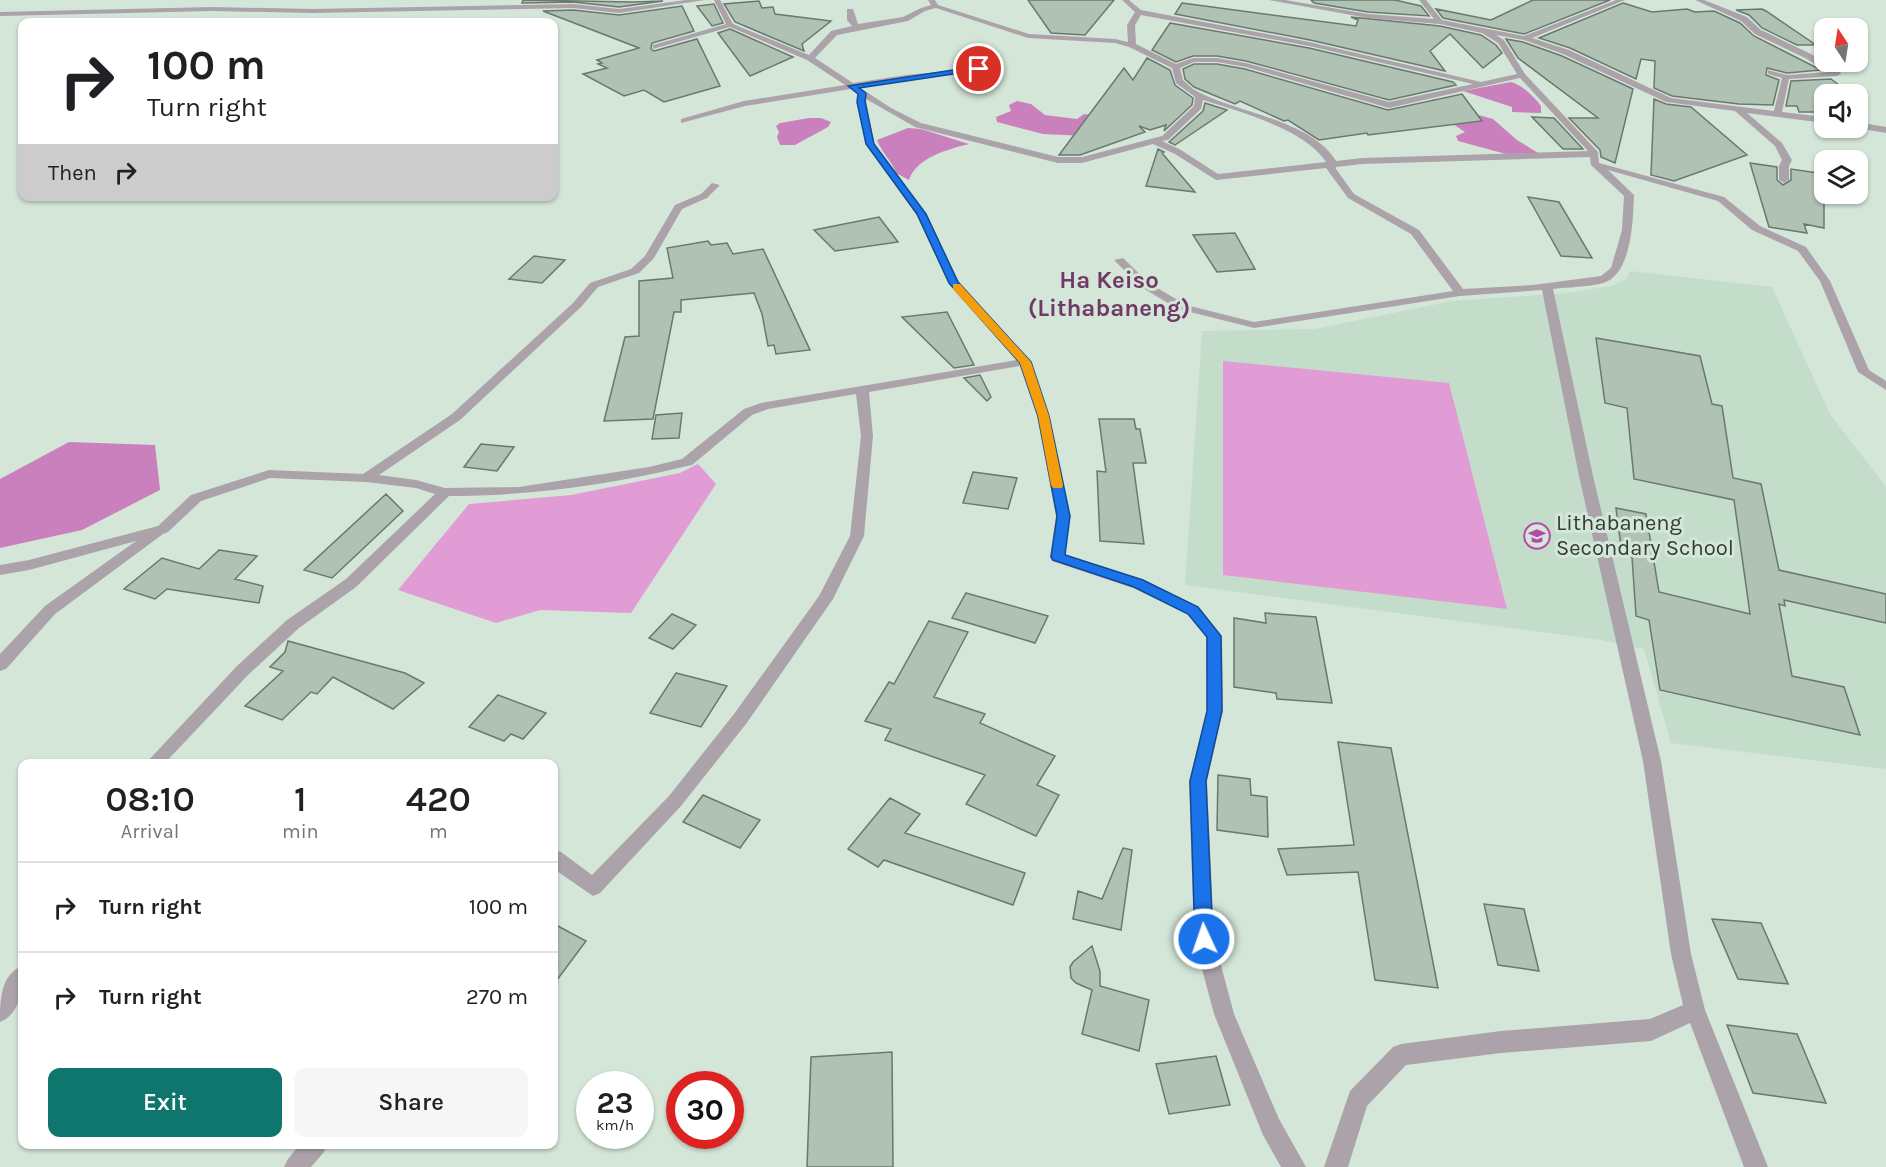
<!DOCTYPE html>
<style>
:root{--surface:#fff;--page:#f6f6f6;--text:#202124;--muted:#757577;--line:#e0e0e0;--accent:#0f766e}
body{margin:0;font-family:Karla,sans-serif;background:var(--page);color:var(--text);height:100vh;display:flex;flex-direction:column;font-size:22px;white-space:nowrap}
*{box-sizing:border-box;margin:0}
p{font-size:20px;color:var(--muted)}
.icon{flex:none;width:33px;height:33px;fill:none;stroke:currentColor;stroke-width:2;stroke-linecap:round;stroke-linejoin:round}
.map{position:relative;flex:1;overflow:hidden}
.details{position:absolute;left:18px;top:759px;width:540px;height:390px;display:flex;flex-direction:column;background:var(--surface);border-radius:12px;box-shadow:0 2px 4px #0004}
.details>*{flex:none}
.hud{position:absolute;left:18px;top:18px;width:540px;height:183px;border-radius:12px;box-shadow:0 2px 4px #0004;background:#fff;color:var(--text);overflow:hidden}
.needle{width:39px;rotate:348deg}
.buttons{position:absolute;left:1814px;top:18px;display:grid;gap:12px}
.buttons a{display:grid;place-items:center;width:54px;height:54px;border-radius:12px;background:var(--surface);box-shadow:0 2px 4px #0004;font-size:30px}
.speed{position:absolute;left:576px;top:1071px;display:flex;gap:12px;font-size:30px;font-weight:700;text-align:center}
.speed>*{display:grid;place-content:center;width:78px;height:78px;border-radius:50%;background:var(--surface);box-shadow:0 2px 4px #0004;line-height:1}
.speed small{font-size:15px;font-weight:400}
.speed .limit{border:9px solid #d22;background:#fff;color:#111}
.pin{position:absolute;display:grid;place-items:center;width:51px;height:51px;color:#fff;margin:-26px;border:3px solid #fff;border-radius:50%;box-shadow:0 2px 6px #0007}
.me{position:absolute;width:66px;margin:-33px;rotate:357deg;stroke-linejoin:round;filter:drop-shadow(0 0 4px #0008)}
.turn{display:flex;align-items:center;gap:21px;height:126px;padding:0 30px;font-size:27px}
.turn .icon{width:78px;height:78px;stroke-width:2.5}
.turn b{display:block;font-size:42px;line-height:51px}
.then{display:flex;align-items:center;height:57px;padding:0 30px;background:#0003;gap:12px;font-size:22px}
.eta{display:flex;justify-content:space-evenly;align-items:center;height:102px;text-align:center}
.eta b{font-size:36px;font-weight:600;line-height:42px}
.button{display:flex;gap:12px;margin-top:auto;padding:12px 30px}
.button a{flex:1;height:69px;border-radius:12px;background:var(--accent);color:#fff;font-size:24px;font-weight:600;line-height:69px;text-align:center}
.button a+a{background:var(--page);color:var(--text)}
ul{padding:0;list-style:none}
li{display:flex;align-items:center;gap:18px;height:90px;padding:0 30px;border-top:2px solid var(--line)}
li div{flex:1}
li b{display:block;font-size:22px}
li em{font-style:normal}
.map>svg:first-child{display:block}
</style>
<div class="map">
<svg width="1886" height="1167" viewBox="0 0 1886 1167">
<rect width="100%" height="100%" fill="#d4e6d8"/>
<!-- built -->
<path fill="#c4ddcb" d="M 1630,271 L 1772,287 L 1830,414 L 1886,487 L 1886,769 L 1671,743 L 1644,649 L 1601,640 L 1185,585 L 1202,331 L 1314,329 L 1452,301 L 1566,293 L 1611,286 L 1626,279 Z"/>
<!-- green -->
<path fill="#e19bd5" d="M 1223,361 L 1449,383 L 1507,609 L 1223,575 Z
M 698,464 L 716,484 L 631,613 L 540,610 L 496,623 L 398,590 L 469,504 L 571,495 L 680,473 Z"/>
<!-- forest -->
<path fill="#c980bd" d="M 1511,82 C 1522,85 1534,96 1541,106 L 1541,113 L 1512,112 L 1512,107 L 1463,91 Z
M 1434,99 L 1447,101 L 1475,114 L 1493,119 L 1517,140 L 1538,153 L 1506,154 L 1458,141 L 1456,136 L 1465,132 L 1425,106 Z
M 1017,101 L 1031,104 L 1045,115 L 1077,119 L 1084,114 L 1096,116 L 1087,136 L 1043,134 L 997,122 L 996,117 L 1011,111 L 1009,105 Z
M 809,118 L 821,118 L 831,122 L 828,127 L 795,145 L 780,145 L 777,137 L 779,132 L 776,126 L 780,123 Z
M 908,128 L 921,129 L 969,144 C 948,149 916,158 909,180 L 896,173 C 892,161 882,153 877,140 Z
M 69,442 L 155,445 L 160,490 L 82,530 L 0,548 L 0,479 Z"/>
<!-- building -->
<path fill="#b0c2b4" stroke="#69796d" stroke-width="1.5" d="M 523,0 L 633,2 L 663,1 L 619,7 L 573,2 L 522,3 Z
M 1028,0 L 1114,0 L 1085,35 L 1051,33 Z
M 1311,0 L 1395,0 L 1421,6 L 1429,16 L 1368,12 L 1314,3 Z
M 1533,0 L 1610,0 L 1524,34 L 1443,18 L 1436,9 L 1491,20 Z
M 759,1 L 762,8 L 773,7 L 775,14 L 831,21 L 802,44 L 804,51 L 735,22 L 724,4 Z
M 1182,3 L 1356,26 L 1358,20 L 1351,17 L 1440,26 L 1481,35 L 1496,45 L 1502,53 L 1483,68 L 1450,34 L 1430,51 L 1445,71 L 1310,40 L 1175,14 Z
M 1623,3 L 1652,12 L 1687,9 L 1695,12 L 1714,11 L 1740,23 L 1754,36 L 1821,70 L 1787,73 L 1767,68 L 1766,75 L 1779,80 L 1773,105 L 1739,104 L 1672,96 L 1654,88 L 1655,61 L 1641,59 L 1636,79 L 1570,48 L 1539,38 Z
M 714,4 L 723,23 L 712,26 L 697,6 Z
M 682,6 L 694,31 L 652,43 L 651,49 L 654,51 L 697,39 L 720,86 L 664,102 L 644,90 L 624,96 L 583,74 L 607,68 L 598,64 L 602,63 L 597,60 L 639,48 L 543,11 L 573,10 L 619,15 Z
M 1762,9 L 1766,11 L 1816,45 L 1797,45 L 1762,28 L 1749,15 L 1736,10 Z
M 1170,23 L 1309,48 L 1453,82 L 1456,85 L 1389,100 L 1246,61 L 1217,56 L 1193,56 L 1176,62 L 1152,50 Z
M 730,29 L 793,57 L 750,76 L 718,33 Z
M 1506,39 L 1523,42 L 1562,56 L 1633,89 L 1615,163 L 1601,157 L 1600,150 L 1569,118 L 1598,118 L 1518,58 Z
M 1147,58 L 1170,70 L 1175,85 L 1193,98 L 1192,105 L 1164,131 L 1166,125 L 1150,130 L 1139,126 L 1145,132 L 1080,155 L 1059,155 L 1124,68 L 1133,80 Z
M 1194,64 L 1217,64 L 1245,69 L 1388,110 L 1462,94 L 1482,121 L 1368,135 L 1367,133 L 1319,140 L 1288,120 L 1284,121 L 1240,101 L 1235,104 L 1194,87 L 1185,79 L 1183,69 Z
M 1831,79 L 1851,94 L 1824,94 L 1824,112 L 1799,112 L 1797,106 L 1786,106 L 1791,81 Z
M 1654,99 L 1666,104 L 1691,107 L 1747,155 L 1674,181 L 1651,175 Z
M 1205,103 L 1227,110 L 1175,145 L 1169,142 L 1203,111 Z
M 1532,117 L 1554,118 L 1583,149 L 1563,149 Z
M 1158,149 L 1164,152 L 1162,153 L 1195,192 L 1146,186 Z
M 1750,163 L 1777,167 L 1777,180 L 1783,185 L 1791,180 L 1791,169 L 1824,174 L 1824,228 L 1804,224 L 1807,233 L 1769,227 Z
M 1528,197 L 1559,202 L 1592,258 L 1561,256 Z
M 879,217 L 898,242 L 835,251 L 814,230 Z
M 1235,233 L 1255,269 L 1217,272 L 1193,235 Z
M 708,241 L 711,245 L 727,243 L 733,254 L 763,249 L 810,350 L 776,354 L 774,345 L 768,346 L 762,314 L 754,293 L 681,300 L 681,312 L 674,312 L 653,419 L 604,421 L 625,337 L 639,336 L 639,281 L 673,278 L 667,248 Z
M 534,256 L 565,260 L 542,283 L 509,279 Z
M 947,312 L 974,365 L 954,368 L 902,317 Z
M 1596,338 L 1700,356 L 1712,404 L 1722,406 L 1733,478 L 1761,484 L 1779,570 L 1886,594 L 1886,623 L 1784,600 L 1785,606 L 1779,604 L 1792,676 L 1844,687 L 1860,735 L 1660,690 L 1649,620 L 1636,616 L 1632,557 L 1622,555 L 1616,508 L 1646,514 L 1659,592 L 1750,614 L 1734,500 L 1634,479 L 1627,408 L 1605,403 Z
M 980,375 L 991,397 L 987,401 L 964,378 Z
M 682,413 L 679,438 L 652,439 L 656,415 Z
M 1099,419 L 1134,419 L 1136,429 L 1140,429 L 1146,463 L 1133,463 L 1144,544 L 1100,541 L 1097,471 L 1106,472 Z
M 481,444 L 514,447 L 497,471 L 464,467 Z
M 973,472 L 1017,478 L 1008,509 L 963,503 Z
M 386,494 L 403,511 L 332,578 L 304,570 Z
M 219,550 L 257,556 L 235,579 L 263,586 L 259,603 L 167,589 L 155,599 L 124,589 L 162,558 L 199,569 Z
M 966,593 L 1048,616 L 1035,643 L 952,618 Z
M 1265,613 L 1316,617 L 1332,703 L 1277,699 L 1276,693 L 1234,687 L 1234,618 L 1266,623 Z
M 672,614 L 696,625 L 673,649 L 649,638 Z
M 929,621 L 968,632 L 934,697 L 985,714 L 980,723 L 1055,756 L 1037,785 L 1059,795 L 1036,836 L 966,804 L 985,775 L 885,740 L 891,729 L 865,721 L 889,682 L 894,684 Z
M 288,641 L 405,673 L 424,683 L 393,709 L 333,677 L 317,694 L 311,692 L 282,720 L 245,706 L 283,671 L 270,667 L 285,652 Z
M 676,673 L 727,686 L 701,727 L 650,713 Z
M 498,695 L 546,713 L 523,739 L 511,734 L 504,741 L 469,727 Z
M 1338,742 L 1391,748 L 1438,988 L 1375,980 L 1358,872 L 1287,875 L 1278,849 L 1354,845 Z
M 1218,775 L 1250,779 L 1251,795 L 1267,797 L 1268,837 L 1217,830 Z
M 703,795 L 760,820 L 740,848 L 683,822 Z
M 890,798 L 920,814 L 905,833 L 1025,873 L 1013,905 L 884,860 L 878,867 L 848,849 Z
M 1123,848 L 1132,850 L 1121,930 L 1073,919 L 1078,891 L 1102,899 Z
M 1484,904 L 1524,909 L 1539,971 L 1498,965 Z
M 1712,919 L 1761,923 L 1788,984 L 1738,979 Z
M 554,924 L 586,941 L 554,984 Z
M 1092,946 L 1100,971 L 1100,986 L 1149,1000 L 1139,1051 L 1082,1034 L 1092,990 L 1076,983 L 1071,978 L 1070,967 L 1073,962 Z
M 1727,1025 L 1797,1034 L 1826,1103 L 1753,1093 Z
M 892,1052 L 893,1167 L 807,1167 L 811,1057 Z
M 1216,1056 L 1230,1105 L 1169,1114 L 1156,1064 Z"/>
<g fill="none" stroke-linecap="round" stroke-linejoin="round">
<!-- street -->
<path fill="#aba3a9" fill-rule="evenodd" d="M 686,0 L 705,0 L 619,13 L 573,8 L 312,13 L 212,11 L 0,16 L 0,12 L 212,7 L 312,9 L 573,4 L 619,9 Z
M 714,0 L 720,0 L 733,24 L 809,55 L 831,31 L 852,26 L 847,20 L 847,9 L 853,9 L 858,24 L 903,17 L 921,8 L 931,5 L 928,0 L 935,0 L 938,5 L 1029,34 L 1115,39 L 1128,42 L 1127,25 L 1135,12 L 1122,0 L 1129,0 L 1141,10 L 1309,42 L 1481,82 L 1517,74 L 1498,43 L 1482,33 L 1440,24 L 1368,18 L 1269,0 L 1285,0 L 1368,14 L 1434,19 L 1419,0 L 1426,0 L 1442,20 L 1524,36 L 1616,0 L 1625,0 L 1532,38 L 1569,50 L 1671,98 L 1774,111 L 1782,78 L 1768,74 L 1768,70 L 1787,75 L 1828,72 L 1805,58 L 1755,34 L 1741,21 L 1695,0 L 1704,0 L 1747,17 L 1761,30 L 1811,54 L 1840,72 L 1841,74 L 1837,76 L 1789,79 L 1782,112 L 1824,117 L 1824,123 L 1747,113 L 1782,143 L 1792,160 L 1789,166 L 1789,180 L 1784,183 L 1779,180 L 1779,166 L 1782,160 L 1775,146 L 1735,111 L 1666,102 L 1563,54 L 1524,40 L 1496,35 L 1504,40 L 1525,74 L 1598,152 L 1599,163 L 1724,197 L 1760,226 L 1806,247 L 1830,281 L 1869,370 L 1886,381 L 1886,390 L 1858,372 L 1820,281 L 1798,251 L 1752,230 L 1718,201 L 1608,170 L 1634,195 C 1633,219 1632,268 1608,281 C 1597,287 1567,287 1553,289 L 1593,476 L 1661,761 L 1691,954 L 1705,1010 L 1768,1167 L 1744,1167 L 1690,1023 L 1651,1041 L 1501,1053 L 1406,1065 L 1367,1106 L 1348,1167 L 1324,1167 L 1350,1091 L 1393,1047 L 1401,1044 L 1501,1031 L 1650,1019 L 1683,1005 L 1671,954 L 1643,761 L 1579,476 L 1542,290 L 1460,296 L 1254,328 L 1178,309 L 1141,287 L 1114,260 L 1123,258 L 1149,283 L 1186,305 L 1254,322 L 1453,291 L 1411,234 L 1348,198 L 1326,168 L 1216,180 L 1175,154 L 1153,144 L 1082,163 L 1058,163 L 915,127 L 866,99 L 874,144 L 926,214 L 959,282 L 1031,362 L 1049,416 L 1070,516 L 1065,554 L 1143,580 L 1198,606 L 1222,636 L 1223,711 L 1207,781 L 1214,939 L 1234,1014 L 1279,1119 L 1306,1167 L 1281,1167 L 1263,1135 L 1214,1014 L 1194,939 L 1189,781 L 1207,711 L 1206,637 L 1188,614 L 1133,588 L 1052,561 L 1050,557 L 1056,516 L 1037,416 L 1020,366 L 869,392 L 873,436 L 864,536 L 833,599 L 746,724 L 681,806 L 600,893 L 593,896 L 554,869 L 554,850 L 561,852 L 592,875 L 669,796 L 734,714 L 819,596 L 850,536 L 861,436 L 856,394 L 768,409 L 752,415 L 692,465 L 687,466 C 608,485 530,496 449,496 L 356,587 L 299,628 L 249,674 L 164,764 L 145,764 L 237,666 L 287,620 L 346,579 L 435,494 L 416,488 L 366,482 L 270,478 L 201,501 L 168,532 L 163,534 L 55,614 L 6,669 L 0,671 L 0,654 L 45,606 L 136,541 L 29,570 L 0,575 L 0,565 L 29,560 L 158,526 L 191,495 L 269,470 L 363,474 L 452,414 L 573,303 L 590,283 L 631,269 L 645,256 L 675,205 L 701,194 L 712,183 L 720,185 L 707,198 L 682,209 L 654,258 L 639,273 L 598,287 L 581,307 L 460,420 L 379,475 L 416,480 L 445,488 L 519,487 L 649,467 L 682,459 L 744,409 L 761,403 L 1017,360 L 950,285 L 916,214 L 866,144 L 857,102 L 858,94 L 851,89 L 745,106 L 681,123 L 681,119 L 744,101 L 845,85 L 807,60 L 730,27 L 653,49 L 653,45 L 726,24 ZM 936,8 L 1028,38 L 1115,43 L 1129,47 L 1172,68 L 1176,83 L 1195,97 L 1194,106 L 1162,136 L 1082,157 L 1058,157 L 921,123 L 891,108 L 859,87 L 906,79 L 990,71 L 994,69 L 993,67 L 906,75 L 853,83 L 815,58 L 837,35 L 908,21 L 925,11 ZM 1141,15 L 1309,46 L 1473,84 L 1389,102 L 1246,63 L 1217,58 L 1193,58 L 1176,64 L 1136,44 L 1135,25 ZM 1194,62 L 1217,62 L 1246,67 L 1389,108 L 1520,78 L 1588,151 L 1362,158 L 1336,161 C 1311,119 1231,112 1193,89 L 1183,80 L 1180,68 ZM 1203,100 C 1240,112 1305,129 1326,162 L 1218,174 L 1181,150 L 1162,141 L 1168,140 L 1201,109 ZM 1590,157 L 1591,165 L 1624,196 L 1622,230 L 1611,268 L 1601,276 L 1533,285 L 1463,289 L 1419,230 L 1354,194 L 1336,169 L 1336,167 L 1362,164 Z
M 1857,122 L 1886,127 L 1886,133 L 1857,128 Z
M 22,966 C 24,986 21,1014 0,1022 C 0,1002 0,975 22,966 Z
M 300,1144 L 327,1144 L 324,1152 L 311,1167 L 284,1167 L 288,1159 Z"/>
</g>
<!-- route -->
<path fill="#1a73e8" stroke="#114b97" stroke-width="1.5" d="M 979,66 L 981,70 L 859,88 L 866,93 L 865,102 L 874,144 L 926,214 L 958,282 L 1031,362 L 1049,416 L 1070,516 L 1065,555 L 1143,580 L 1198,607 L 1221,636 L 1222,711 L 1206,781 L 1213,939 L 1210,945 L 1204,947 L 1197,945 L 1195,939 L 1190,781 L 1207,711 L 1207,637 L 1188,614 L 1134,587 L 1053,560 L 1051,557 L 1057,516 L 1038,416 L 1020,363 L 949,283 L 917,214 L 866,144 L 857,102 L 858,94 L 848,86 Z"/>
<!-- slow -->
<path fill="#f59e0b" d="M 953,284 L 960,284 L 1031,362 L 1049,416 L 1063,485 L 1062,488 L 1053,488 L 1051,485 L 1038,416 L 1020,363 L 953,289 Z"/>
<!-- icons -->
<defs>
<g id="school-ring" transform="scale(1.35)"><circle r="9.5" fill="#d4e6d8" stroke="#b749a8" stroke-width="1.5"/><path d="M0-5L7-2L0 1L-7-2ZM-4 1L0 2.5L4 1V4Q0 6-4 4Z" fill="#b749a8"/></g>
</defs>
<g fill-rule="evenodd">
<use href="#school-ring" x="1537" y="536"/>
</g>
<g text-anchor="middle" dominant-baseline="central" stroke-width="6" stroke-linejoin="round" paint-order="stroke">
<!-- poi labels -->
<g font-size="22" fill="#343c36" stroke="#d4e6d8" text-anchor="start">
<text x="1556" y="523">Lithabaneng<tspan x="1556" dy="25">Secondary School</tspan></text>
</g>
<!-- far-district labels -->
<g font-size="24" font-weight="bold" fill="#703967" stroke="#d4e6d8">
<text x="1109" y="280">Ha Keiso<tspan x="1109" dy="28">(Lithabaneng)</tspan></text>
</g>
</g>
</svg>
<div class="buttons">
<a><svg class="needle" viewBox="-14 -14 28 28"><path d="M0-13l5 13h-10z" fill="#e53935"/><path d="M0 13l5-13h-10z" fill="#757577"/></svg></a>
<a><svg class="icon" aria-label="sound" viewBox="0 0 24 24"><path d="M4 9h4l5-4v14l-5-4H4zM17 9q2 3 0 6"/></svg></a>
<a><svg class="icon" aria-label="layers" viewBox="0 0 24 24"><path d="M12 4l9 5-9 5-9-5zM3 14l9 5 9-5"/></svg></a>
</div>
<div class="speed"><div>23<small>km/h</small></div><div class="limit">30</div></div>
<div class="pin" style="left:979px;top:69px;background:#d93025"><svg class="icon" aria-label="arrive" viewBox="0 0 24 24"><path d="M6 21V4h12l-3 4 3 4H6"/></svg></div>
<svg class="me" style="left:1204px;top:939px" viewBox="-20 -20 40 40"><circle r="17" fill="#1a73e8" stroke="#fff" stroke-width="3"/><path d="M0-11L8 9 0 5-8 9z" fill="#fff"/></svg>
<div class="hud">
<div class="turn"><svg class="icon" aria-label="right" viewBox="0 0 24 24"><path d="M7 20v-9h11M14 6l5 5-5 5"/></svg><div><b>100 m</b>Turn right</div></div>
<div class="then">Then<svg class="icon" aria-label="right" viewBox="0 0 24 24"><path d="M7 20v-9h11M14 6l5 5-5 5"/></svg></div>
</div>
<section class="details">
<div class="eta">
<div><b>08:10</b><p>Arrival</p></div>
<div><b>1</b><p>min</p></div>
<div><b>420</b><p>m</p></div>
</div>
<ul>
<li><svg class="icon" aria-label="right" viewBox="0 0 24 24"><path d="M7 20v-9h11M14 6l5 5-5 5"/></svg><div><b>Turn right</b></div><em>100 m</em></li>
<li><svg class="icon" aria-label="right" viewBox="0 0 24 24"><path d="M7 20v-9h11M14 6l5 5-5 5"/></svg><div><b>Turn right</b></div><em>270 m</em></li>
</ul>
<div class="button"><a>Exit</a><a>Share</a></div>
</section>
</div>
